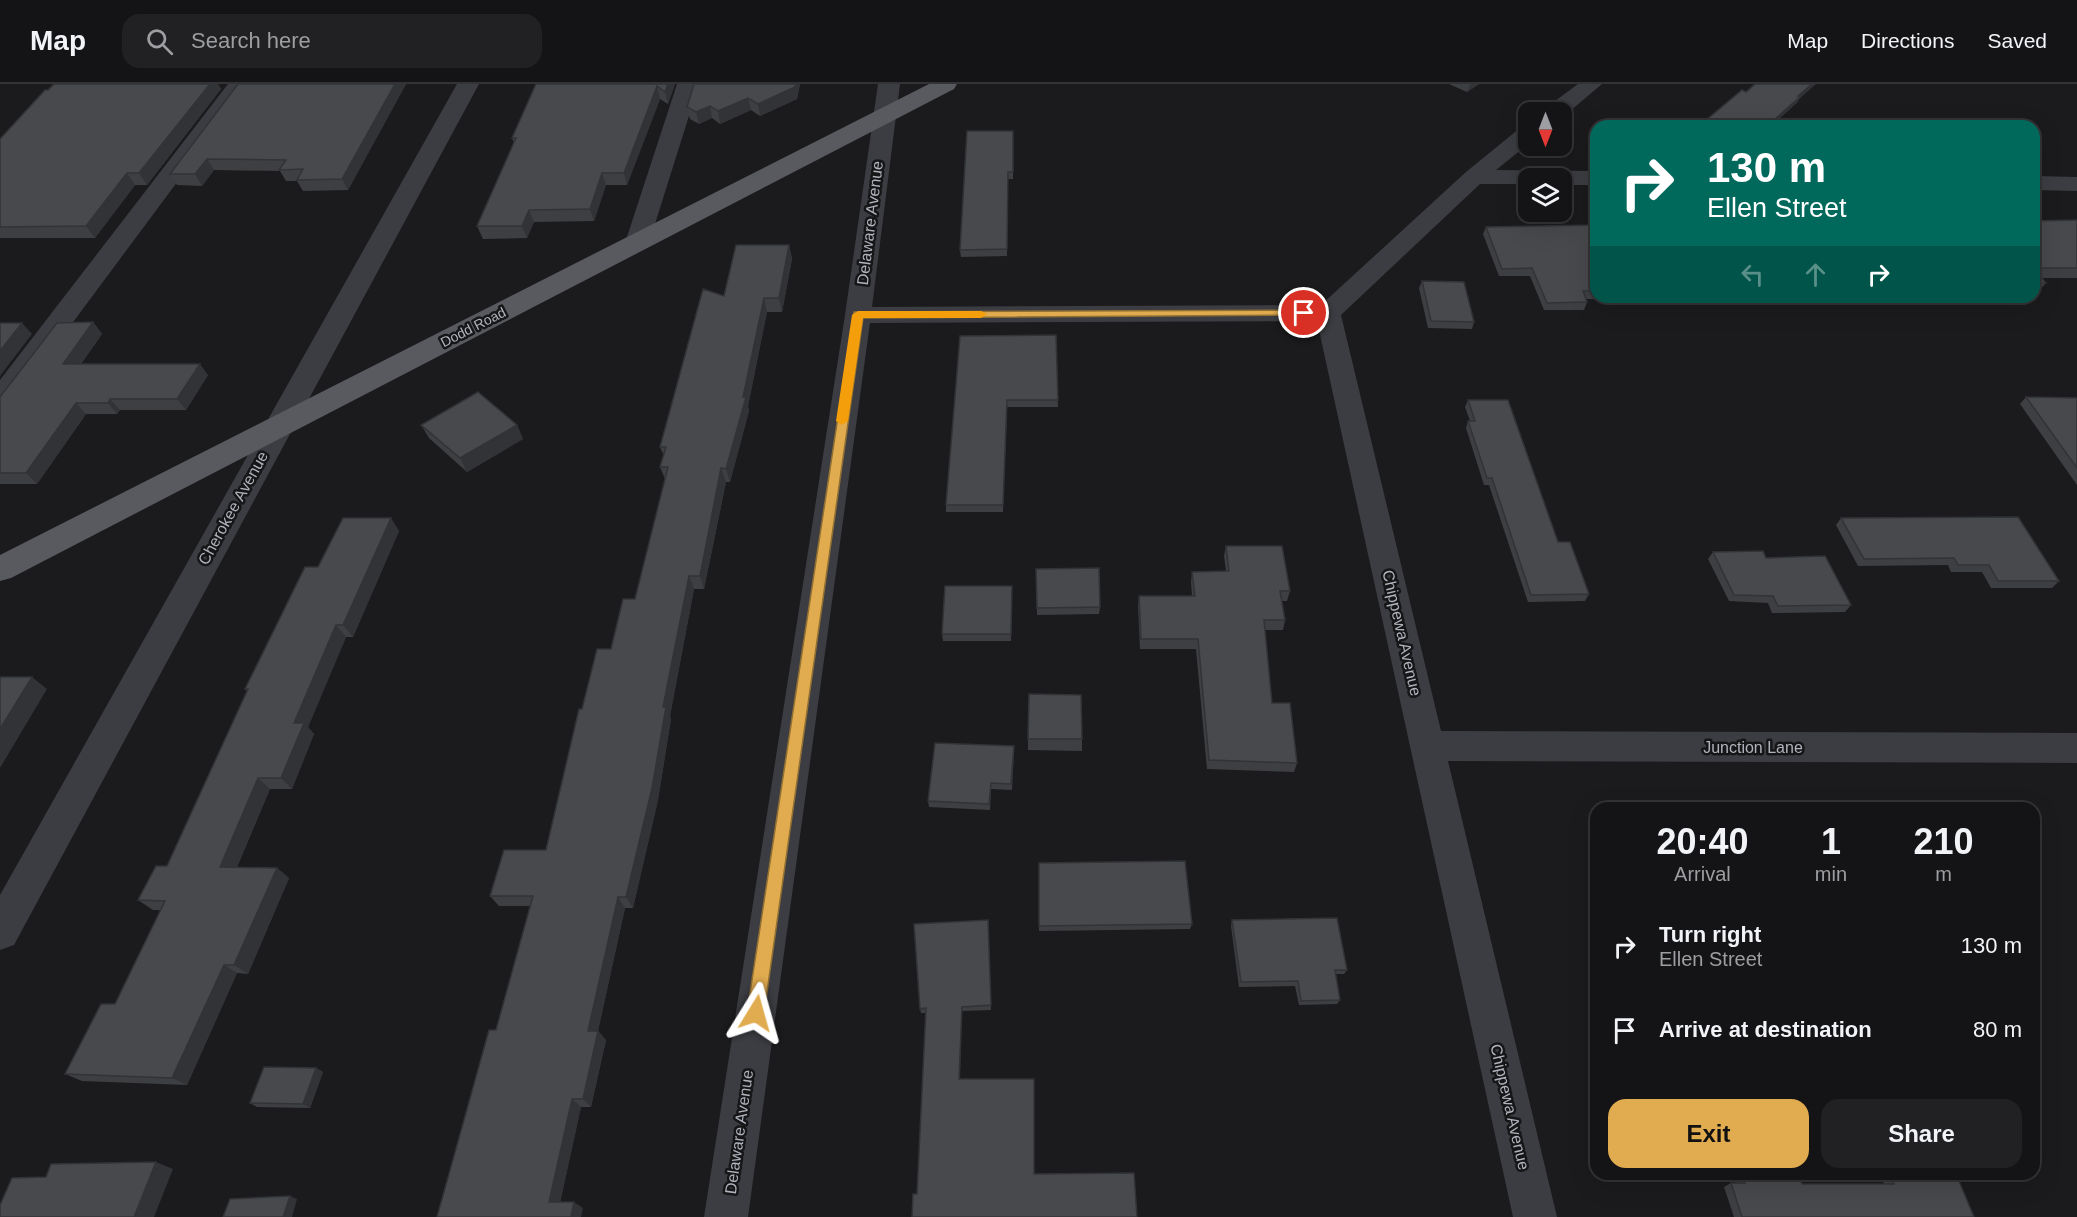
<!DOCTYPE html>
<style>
:root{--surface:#141416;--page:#212123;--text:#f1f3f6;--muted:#9d9ea1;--line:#333335;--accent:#e1ac4f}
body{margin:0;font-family:Arial,sans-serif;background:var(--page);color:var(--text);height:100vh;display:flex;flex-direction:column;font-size:22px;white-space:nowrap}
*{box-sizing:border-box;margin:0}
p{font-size:20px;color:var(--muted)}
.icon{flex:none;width:33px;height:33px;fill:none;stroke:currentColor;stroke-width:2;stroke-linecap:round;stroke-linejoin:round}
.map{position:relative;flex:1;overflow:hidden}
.sheet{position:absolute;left:1590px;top:718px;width:450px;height:378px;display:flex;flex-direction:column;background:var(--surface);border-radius:18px;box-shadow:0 6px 24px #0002,0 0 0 2px var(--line)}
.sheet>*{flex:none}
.guide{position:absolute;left:1590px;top:36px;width:450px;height:183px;border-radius:18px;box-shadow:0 6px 24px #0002,0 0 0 2px var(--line);background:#00695c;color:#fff;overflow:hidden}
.needle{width:39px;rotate:180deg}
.controls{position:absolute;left:1518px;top:18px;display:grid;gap:12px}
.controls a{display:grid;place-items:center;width:54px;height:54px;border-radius:12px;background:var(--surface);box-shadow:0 6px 24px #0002,0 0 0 2px var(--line);font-size:30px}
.pin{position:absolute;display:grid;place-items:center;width:51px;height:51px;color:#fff;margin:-26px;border:3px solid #fff;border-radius:50%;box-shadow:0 2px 6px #0007}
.me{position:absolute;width:66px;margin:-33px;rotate:8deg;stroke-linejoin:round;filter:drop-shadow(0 0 4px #0008)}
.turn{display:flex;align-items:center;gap:21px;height:126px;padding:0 18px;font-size:27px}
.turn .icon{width:78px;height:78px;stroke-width:2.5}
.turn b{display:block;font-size:42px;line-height:51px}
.lanes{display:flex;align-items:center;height:57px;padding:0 18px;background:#0003;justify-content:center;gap:30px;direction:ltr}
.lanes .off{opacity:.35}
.eta{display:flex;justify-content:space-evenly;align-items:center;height:102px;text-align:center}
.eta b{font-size:36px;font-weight:700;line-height:42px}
.primary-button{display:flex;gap:12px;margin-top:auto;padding:12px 18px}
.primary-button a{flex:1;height:69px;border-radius:18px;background:var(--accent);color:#111;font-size:24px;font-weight:700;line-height:69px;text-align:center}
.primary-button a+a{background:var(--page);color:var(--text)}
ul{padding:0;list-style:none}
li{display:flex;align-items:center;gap:18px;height:84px;padding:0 18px}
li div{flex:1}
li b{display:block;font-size:22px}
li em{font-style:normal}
header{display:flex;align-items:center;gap:36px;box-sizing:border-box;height:84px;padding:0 30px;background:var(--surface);border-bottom:2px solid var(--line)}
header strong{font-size:28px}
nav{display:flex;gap:33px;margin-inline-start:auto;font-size:21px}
.search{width:420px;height:54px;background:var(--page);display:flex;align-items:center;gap:15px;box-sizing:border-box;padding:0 21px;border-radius:18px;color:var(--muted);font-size:22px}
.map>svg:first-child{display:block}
</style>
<header>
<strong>Map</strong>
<div class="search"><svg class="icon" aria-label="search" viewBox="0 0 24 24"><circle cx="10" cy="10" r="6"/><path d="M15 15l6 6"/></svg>Search here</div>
<nav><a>Map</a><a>Directions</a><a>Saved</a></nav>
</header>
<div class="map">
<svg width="2077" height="1133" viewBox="0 0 2077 1133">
<rect width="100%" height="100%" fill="#1b1b1d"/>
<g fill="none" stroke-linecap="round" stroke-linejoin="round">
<!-- minor -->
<path fill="#3c3d42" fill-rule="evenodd" d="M 228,0 L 250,0 L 10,323 L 0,326 L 0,296 Z
M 457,0 L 479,0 L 14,861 L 0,866 L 0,811 Z
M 677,0 L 699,0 L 649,159 L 646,164 L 637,166 L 628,164 L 625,159 Z
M 878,0 L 900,0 L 872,223 L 1321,221 L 1466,88 L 1520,44 L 1528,42 L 1528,60 L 1496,86 L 1596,87 L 1596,101 L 1562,101 L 1562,94 L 1528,94 L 1528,100 L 1480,100 L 1341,231 L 1441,647 L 2077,649 L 2077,679 L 1448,677 L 1557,1133 L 1513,1133 L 1317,237 L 870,239 L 748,1133 L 704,1133 L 845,231 Z
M 1578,0 L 1602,0 L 1563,33 L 1562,28 L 1544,28 L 1547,23 Z
M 2034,92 L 2077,93 L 2077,107 L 2034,106 Z"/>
<!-- major -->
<path fill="#595a60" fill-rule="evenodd" d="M 929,0 L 957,0 L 954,5 L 11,494 L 0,497 L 0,471 Z"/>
</g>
<!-- wall -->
<path fill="#3e3f42" d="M 54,0 L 218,0 L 221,5 L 147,101 L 135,101 L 95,154 L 0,154 L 0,55 Z
M 238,0 L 406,0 L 348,106 L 303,107 L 297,97 L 286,97 L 280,87 L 214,86 L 202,102 L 177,101 L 170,90 Z
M 536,0 L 675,0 L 668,20 L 660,15 L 627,101 L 606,101 L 594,137 L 534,138 L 527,154 L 483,155 L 477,142 L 514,59 L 512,54 Z
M 694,0 L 800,0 L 797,15 L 760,32 L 751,26 L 720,40 L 712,34 L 699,40 L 690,35 L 687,23 Z
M 1449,0 L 1479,0 L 1467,8 Z
M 1013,47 L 1013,95 L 1008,95 L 1007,172 L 961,173 L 960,166 Z
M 2077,136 L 2077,194 L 2042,194 L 2046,199 L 2037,209 L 2034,209 L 2034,137 Z
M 1596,141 L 1596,213 L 1606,213 L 1606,215 L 1586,215 L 1587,218 L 1584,226 L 1544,226 L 1530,192 L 1499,192 L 1483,150 L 1486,143 Z
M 789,161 L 792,175 L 782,228 L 767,228 L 748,322 L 749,327 L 730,398 L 726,398 L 704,505 L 694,505 L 670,632 L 671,635 L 658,716 L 633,824 L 625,824 L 598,947 L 606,956 L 591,1023 L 581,1023 L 560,1118 L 583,1124 L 437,1133 L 496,946 L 531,822 L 499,822 L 490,812 L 546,766 L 582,625 L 635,515 L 665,395 L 660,383 L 664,372 L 660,363 L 724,212 Z
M 1422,197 L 1474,238 L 1472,245 L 1428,244 L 1419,204 Z
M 93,238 L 102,250 L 81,280 L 208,291 L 186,326 L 120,326 L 117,330 L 86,330 L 37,400 L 0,400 L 0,313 Z
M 1056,251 L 1058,323 L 1007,323 L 1003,428 L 946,428 L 946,421 L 960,252 Z
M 2026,313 L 2077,314 L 2077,401 L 2020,320 Z
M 1468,316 L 1558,458 L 1589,510 L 1585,517 L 1528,518 L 1489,401 L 1484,401 L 1466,344 L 1468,337 L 1470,337 L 1465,323 Z
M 421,341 L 517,341 L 523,355 L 467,388 L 429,354 Z
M 1841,434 L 2059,497 L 2052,504 L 1991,504 L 1982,488 L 1951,488 L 1948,481 L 1858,482 L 1836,441 Z
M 399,447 L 353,553 L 346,553 L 308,643 L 314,650 L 292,705 L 270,705 L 237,783 L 277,784 L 289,794 L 248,890 L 237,889 L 187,1001 L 82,997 L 65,990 L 115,920 L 161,826 L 153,826 L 138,816 L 167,782 L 247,607 L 245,605 L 318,483 Z
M 1226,462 L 1290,507 L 1287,517 L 1282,517 L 1285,536 L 1283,546 L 1265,546 L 1272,619 L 1297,679 L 1294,688 L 1207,685 L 1196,565 L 1140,565 L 1138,522 L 1139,512 L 1192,512 L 1191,498 L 1192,488 L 1226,487 L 1224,472 Z
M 1713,468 L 1766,474 L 1851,521 L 1845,528 L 1772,529 L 1768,519 L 1729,517 L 1708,475 Z
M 1036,485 L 1100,523 L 1099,530 L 1037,531 Z
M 1012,509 L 1011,557 L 943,557 L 942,550 Z
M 1028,655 L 1082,655 L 1082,667 L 1028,666 Z
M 1014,668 L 1012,706 L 991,705 L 990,726 L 929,723 L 928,717 Z
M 1039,779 L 1192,840 L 1190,845 L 1039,847 Z
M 988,836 L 991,926 L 962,927 L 917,1110 L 926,929 L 921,929 L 920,925 Z
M 1232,836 L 1347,886 L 1344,890 L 1335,890 L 1340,916 L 1337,920 L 1299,921 L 1295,902 L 1239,903 L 1231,842 Z
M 316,984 L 323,988 L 310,1024 L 257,1023 L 250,1019 Z
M 1734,1090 L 1798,1090 L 1802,1100 L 1884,1100 L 1880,1090 L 1956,1090 L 1974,1133 L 1734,1133 L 1724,1103 L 1731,1099 L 1736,1099 Z"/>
<!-- shaded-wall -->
<path fill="#323336" d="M 210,0 L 218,0 L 221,5 L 147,101 L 139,89 Z
M 395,0 L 406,0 L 348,106 L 342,95 Z
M 668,0 L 675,0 L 668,20 L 665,8 Z
M 796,0 L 800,0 L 797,15 L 760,32 L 758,20 Z
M 1471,0 L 1479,0 L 1467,8 L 1470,1 Z
M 1812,0 L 1816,0 L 1800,14 L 1797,19 L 1771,42 L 1767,42 Z
M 657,2 L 660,15 L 627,101 L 624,89 Z
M 748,14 L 751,26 L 720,40 L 718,27 Z
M 710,22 L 712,34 L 699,40 L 696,28 Z
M 207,75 L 214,86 L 202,102 L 195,90 Z
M 127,89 L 135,101 L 95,154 L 86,142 Z
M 602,89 L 606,101 L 594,137 L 590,125 Z
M 529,126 L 534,138 L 527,154 L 522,142 Z
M 789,161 L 792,175 L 782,228 L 779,214 Z
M 764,214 L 767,228 L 748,322 L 749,327 L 730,398 L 726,385 L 743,313 Z
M 93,238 L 102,250 L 73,291 L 63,280 Z
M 22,239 L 32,250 L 0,292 L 0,267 Z
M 200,280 L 208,291 L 186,326 L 177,315 Z
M 110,315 L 120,326 L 117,330 L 108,319 Z
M 76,319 L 86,330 L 37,400 L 26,389 Z
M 517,341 L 523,355 L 467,388 L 460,374 Z
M 721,384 L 726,398 L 704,505 L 700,492 Z
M 391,434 L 399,447 L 353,553 L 343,541 Z
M 689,492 L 694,505 L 670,632 L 671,635 L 658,716 L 633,824 L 626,813 Z
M 336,541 L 346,553 L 308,643 L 314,650 L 292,705 L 281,694 L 294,639 Z
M 32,593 L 47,605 L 0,684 L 0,645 Z
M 258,694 L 270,705 L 233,793 L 220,783 Z
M 277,784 L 289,794 L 248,890 L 234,881 Z
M 618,813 L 625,824 L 596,956 L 588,947 Z
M 224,881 L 237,889 L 187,1001 L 172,994 Z
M 962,923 L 962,927 L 960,999 L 959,995 Z
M 598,947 L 606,956 L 591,1023 L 583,1015 Z
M 316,984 L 323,988 L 310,1024 L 303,1020 Z
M 572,1015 L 581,1023 L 559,1124 L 549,1118 Z
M 156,1078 L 173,1085 L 154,1133 L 134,1133 Z
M 290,1112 L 297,1115 L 292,1133 L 283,1133 Z
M 574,1118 L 583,1124 L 581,1133 L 571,1133 Z"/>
<!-- building -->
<path fill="#48494d" stroke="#323336" stroke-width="1.5" d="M 54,0 L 210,0 L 139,89 L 127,89 L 86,142 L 0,143 L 0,55 L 45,6 L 48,6 Z
M 238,0 L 395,0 L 342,95 L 297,96 L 303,85 L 279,86 L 286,76 L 207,75 L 195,90 L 170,90 Z
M 536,0 L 668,0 L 665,8 L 657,2 L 624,89 L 602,89 L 590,125 L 529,126 L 522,142 L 477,142 L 516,54 L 512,54 Z
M 694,0 L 796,0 L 795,3 L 758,20 L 748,14 L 718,27 L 710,22 L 696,28 L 687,23 Z
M 1755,0 L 1812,0 L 1798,12 L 1801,12 L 1767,42 L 1699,42 L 1742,6 L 1746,8 Z
M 967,47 L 1013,47 L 1013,88 L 1008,88 L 1007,165 L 960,166 Z
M 2077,136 L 2077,184 L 2034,184 L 2046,199 L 2034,199 L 2034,137 Z
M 1596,141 L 1596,207 L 1583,207 L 1587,218 L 1547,219 L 1532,184 L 1502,185 L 1486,143 Z
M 736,161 L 789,161 L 779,214 L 764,214 L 743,313 L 746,313 L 726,385 L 721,384 L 700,492 L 689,492 L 663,623 L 666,623 L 652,704 L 626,813 L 618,813 L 588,947 L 598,947 L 583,1015 L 572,1015 L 549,1118 L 574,1118 L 571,1133 L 437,1133 L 489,946 L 496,946 L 533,812 L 490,812 L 504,766 L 546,766 L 579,625 L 582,625 L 597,565 L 611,565 L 623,515 L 635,515 L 668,383 L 660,383 L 666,363 L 660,363 L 703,205 L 724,212 Z
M 1422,197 L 1464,198 L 1474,238 L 1431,237 Z
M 93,238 L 63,280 L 200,280 L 177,315 L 110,315 L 108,319 L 76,319 L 26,389 L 0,389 L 0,313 L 57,239 Z
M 0,239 L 22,239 L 0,267 Z
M 1056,251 L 1058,316 L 1007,316 L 1003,421 L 946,421 L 960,252 Z
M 478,308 L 517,341 L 460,374 L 421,341 Z
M 2026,313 L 2077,314 L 2077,384 Z
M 1468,316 L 1508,316 L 1558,458 L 1570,458 L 1589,510 L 1531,511 L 1492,394 L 1487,394 L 1468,337 L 1475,337 Z
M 2018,433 L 2059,497 L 1998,497 L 1989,481 L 1958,481 L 1954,474 L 1864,475 L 1841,434 Z
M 343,434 L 391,434 L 343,541 L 336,541 L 294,639 L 304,639 L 281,694 L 258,694 L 220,783 L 277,784 L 234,881 L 224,881 L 172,994 L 65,990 L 101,920 L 115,920 L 165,817 L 138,816 L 156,782 L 167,782 L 248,605 L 245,605 L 305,483 L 318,483 Z
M 1226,462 L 1282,462 L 1290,507 L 1280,507 L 1285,536 L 1264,536 L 1272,619 L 1290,619 L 1297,679 L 1209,676 L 1198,555 L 1141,555 L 1139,512 L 1195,512 L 1192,488 L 1229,487 Z
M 1763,467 L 1766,474 L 1825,472 L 1851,521 L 1778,522 L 1773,512 L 1734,511 L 1713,468 Z
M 1099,484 L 1100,523 L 1037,524 L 1036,485 Z
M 945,502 L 1012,502 L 1011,550 L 942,550 Z
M 0,593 L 32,593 L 0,645 Z
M 1029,610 L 1081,611 L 1082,655 L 1028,655 Z
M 935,659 L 1014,662 L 1011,700 L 991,699 L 989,720 L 928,717 Z
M 1185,777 L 1192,840 L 1039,842 L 1039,779 Z
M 1337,834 L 1347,886 L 1335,886 L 1340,916 L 1301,917 L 1298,897 L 1241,898 L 1232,836 Z
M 988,836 L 991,921 L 962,923 L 959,995 L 1034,995 L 1034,1090 L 1134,1089 L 1137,1133 L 912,1133 L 913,1110 L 917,1110 L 926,924 L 920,925 L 914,840 Z
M 264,983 L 316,984 L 303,1020 L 250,1019 Z
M 156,1078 L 134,1133 L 0,1133 L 0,1121 L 12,1094 L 46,1093 L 51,1080 Z
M 1742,1090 L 1798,1090 L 1802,1100 L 1894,1100 L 1890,1090 L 1956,1090 L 1974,1133 L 1742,1133 L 1731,1099 L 1745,1099 Z
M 290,1112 L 283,1133 L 223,1133 L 230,1115 Z"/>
<!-- route -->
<path fill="#e1ac4f" stroke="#927033" stroke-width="1.5" d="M 1304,226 L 1308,227 L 1308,231 L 863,234 L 764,929 L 762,935 L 756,938 L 750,935 L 747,929 L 854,228 Z"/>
<!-- slow -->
<path fill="#f59e0b" d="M 858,227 L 981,227 L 987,230 L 981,234 L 863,234 L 848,337 L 842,341 L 836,337 L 852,231 Z"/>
<g text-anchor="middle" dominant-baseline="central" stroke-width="5" stroke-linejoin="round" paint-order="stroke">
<!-- far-street labels -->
<g font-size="14" fill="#afb3bb" stroke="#161618">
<text transform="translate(473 243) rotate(-27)">Dodd Road</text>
</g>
<!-- street labels -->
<g font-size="16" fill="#afb3bb" stroke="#161618">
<text transform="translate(870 139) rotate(-83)">Delaware Avenue</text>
<text transform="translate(233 424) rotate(-61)">Cherokee Avenue</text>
<text transform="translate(1402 549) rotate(77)">Chippewa Avenue</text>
<text x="1753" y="663">Junction Lane</text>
<text transform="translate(1510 1023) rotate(77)">Chippewa Avenue</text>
<text transform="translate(739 1048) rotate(-82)">Delaware Avenue</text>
</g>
</g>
</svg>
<div class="controls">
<a><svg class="needle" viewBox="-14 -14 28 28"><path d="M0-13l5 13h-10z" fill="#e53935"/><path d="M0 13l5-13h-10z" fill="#9d9ea1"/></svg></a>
<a><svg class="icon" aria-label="layers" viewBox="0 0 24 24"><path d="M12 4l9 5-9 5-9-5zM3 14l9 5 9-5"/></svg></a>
</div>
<div class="pin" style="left:1304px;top:229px;background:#d93025"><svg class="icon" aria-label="arrive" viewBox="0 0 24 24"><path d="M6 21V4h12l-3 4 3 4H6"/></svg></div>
<svg class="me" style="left:756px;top:929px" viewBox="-20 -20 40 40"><path d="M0-17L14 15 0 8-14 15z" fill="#e1ac4f" stroke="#fff" stroke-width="4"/></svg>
<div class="guide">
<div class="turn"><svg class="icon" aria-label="right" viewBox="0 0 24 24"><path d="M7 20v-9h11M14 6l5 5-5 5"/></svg><div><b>130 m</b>Ellen Street</div></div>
<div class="lanes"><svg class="icon off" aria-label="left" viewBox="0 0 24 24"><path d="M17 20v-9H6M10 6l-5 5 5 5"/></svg><svg class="icon off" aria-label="ahead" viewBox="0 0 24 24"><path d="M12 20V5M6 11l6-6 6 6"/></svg><svg class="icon" aria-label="right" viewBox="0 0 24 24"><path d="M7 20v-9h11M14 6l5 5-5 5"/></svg></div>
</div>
<section class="sheet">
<div class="eta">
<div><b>20:40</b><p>Arrival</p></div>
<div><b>1</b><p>min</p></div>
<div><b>210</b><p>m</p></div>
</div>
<ul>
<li><svg class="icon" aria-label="right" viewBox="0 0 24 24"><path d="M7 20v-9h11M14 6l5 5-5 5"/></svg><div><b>Turn right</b><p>Ellen Street</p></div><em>130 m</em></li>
<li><svg class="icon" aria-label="arrive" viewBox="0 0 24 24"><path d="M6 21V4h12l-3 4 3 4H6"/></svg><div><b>Arrive at destination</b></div><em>80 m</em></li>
</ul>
<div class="primary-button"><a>Exit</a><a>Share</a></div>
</section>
</div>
